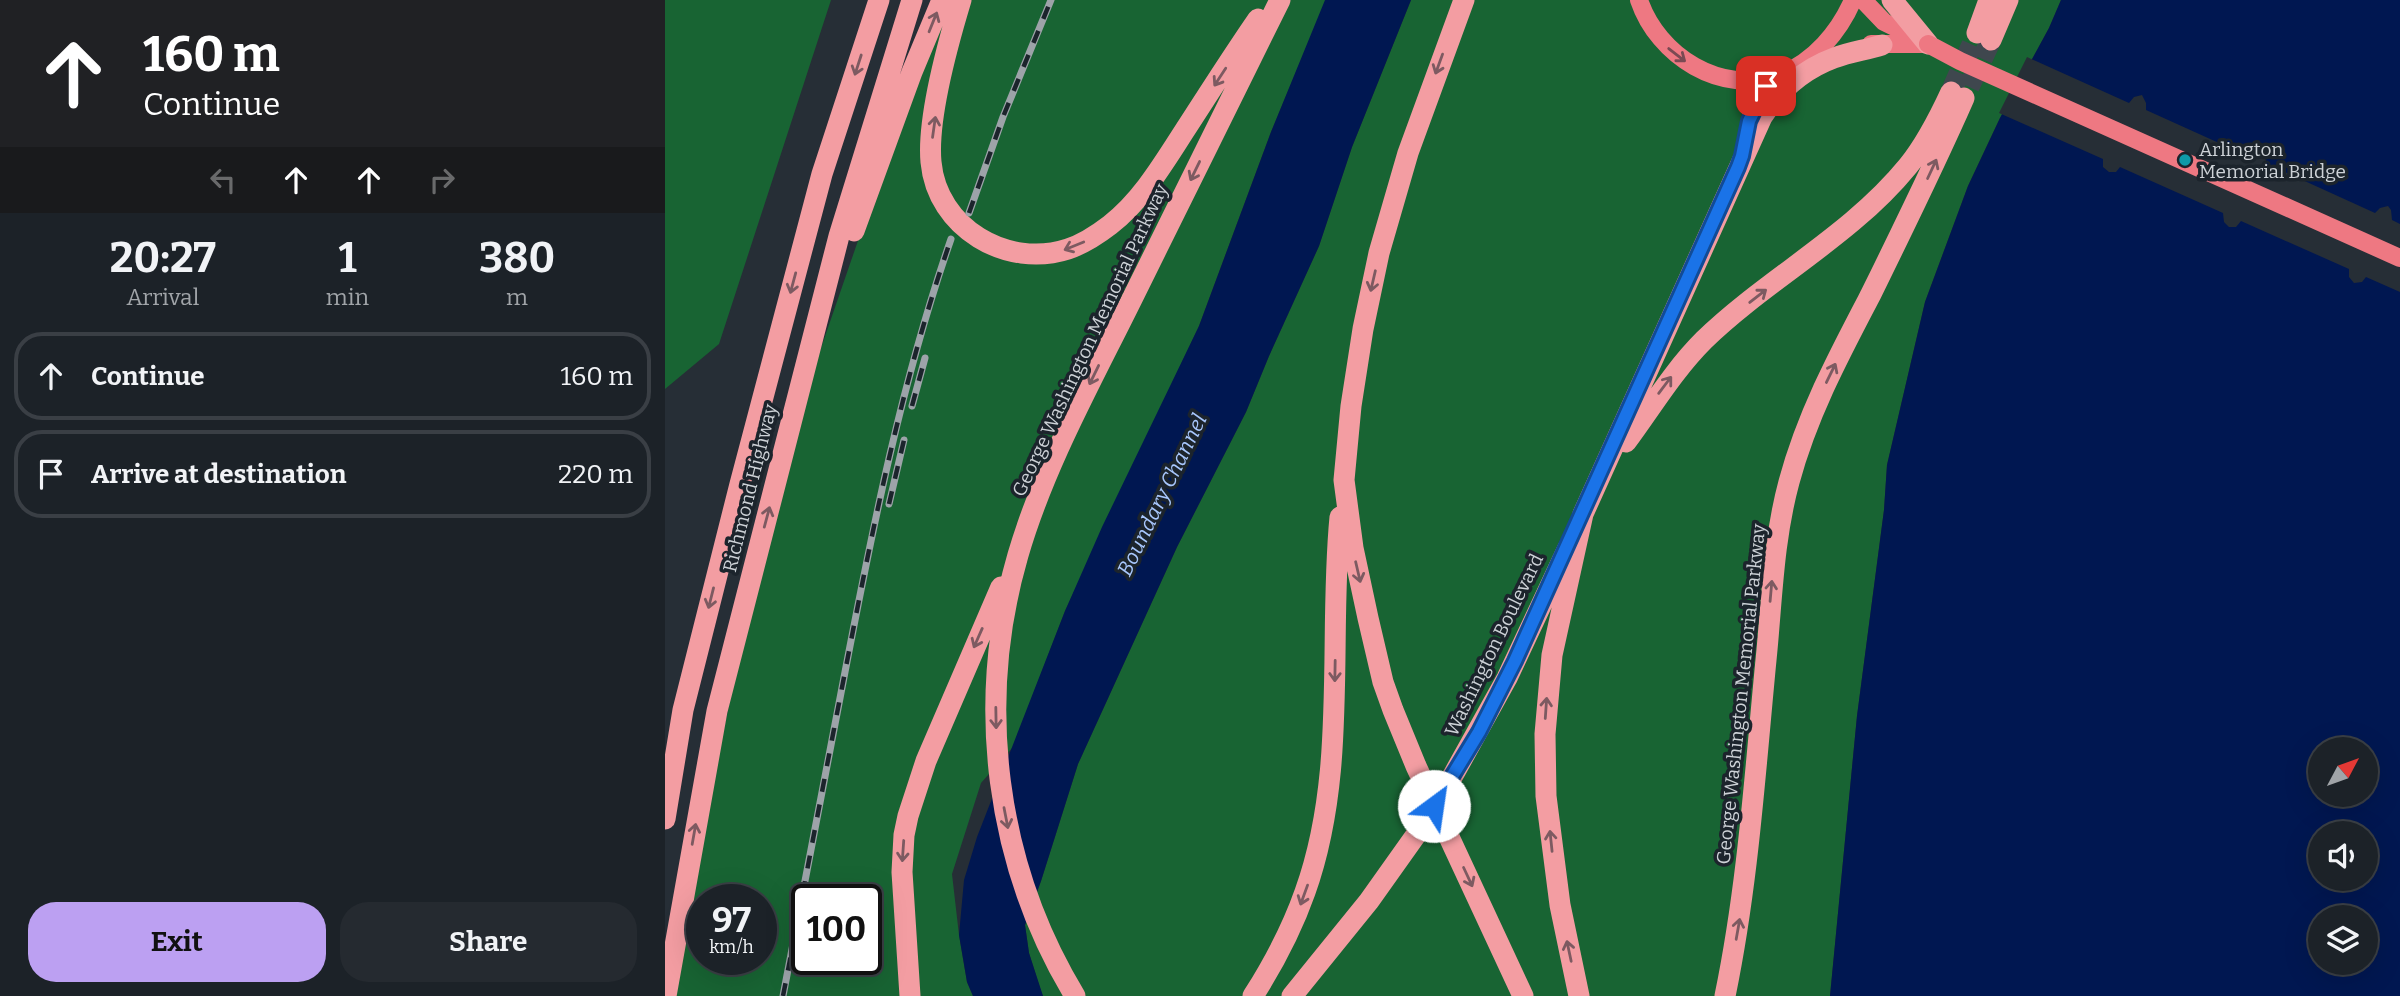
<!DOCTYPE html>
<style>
:root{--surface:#1c2228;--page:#252a30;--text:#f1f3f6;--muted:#a0a4a8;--line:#3a3f45;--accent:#bca0f2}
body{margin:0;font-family:Bitter,serif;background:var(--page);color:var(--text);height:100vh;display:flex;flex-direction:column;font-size:26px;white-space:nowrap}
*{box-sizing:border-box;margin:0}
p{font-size:23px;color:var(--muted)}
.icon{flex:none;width:38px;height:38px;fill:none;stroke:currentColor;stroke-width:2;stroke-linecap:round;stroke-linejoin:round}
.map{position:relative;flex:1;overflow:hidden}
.sheet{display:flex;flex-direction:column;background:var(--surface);width:665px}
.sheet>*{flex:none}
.guide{background:#202124;color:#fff;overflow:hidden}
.needle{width:46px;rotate:49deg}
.buttons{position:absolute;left:1643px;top:737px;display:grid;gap:14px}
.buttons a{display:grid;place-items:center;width:70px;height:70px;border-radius:50%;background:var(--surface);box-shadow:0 7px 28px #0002,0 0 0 2px var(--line);font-size:35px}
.speed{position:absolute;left:21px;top:884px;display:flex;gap:14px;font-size:35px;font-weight:700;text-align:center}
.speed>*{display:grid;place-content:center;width:91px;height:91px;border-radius:50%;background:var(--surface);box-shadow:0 7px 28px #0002,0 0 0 2px var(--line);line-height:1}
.speed small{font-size:18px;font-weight:400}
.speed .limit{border:4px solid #111;border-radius:10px;background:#fff;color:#111}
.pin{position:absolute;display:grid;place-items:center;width:60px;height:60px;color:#fff;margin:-30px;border-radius:14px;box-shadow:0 4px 10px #0006}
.me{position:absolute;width:77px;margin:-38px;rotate:31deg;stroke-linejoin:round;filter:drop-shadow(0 0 5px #0008)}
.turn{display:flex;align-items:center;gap:24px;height:147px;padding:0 28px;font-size:32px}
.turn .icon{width:91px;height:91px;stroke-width:2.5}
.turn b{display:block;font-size:49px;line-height:60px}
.lanes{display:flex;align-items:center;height:66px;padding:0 28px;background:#0003;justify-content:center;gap:35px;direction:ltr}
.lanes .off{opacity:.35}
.eta{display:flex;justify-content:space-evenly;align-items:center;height:119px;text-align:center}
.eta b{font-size:42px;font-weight:700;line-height:49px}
.primary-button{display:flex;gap:14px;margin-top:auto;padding:14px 28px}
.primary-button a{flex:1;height:80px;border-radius:28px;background:var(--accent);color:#111;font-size:28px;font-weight:700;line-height:80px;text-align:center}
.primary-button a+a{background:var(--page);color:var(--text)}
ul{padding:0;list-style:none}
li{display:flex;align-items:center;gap:21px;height:88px;margin:0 14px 10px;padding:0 14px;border:4px solid var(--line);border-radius:28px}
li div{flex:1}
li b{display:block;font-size:26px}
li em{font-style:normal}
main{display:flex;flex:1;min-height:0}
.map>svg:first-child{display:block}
</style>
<main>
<section class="sheet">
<div class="guide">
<div class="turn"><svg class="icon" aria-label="ahead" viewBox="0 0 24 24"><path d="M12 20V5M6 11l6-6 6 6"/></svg><div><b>160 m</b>Continue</div></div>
<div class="lanes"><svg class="icon off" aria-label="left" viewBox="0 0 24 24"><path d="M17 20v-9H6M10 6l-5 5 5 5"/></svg><svg class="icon" aria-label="ahead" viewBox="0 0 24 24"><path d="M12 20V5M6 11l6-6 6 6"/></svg><svg class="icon" aria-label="ahead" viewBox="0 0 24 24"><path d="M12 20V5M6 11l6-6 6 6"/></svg><svg class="icon off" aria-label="right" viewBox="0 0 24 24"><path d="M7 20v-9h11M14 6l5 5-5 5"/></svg></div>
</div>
<div class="eta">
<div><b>20:27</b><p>Arrival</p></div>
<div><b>1</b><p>min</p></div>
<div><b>380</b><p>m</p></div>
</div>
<ul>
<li><svg class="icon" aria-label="ahead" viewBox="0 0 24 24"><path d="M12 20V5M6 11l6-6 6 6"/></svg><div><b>Continue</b></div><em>160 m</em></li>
<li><svg class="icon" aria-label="arrive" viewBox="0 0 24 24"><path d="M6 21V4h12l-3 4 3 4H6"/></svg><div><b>Arrive at destination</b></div><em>220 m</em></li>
</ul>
<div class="primary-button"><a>Exit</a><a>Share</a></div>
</section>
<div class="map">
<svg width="1735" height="996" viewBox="0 0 1735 996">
<rect width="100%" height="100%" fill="#262e36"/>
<!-- green -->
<path fill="#186433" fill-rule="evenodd" d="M 0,0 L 166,0 L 54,344 L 0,389 Z
M 276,0 L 661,0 L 606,132 L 534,326 L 400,611 L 348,747 L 316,783 L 287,874 L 294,935 L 302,982 L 308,996 L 1,996 L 117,461 ZM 37,900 L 96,900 L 96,959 L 37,959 ZM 142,900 L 201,900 L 201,959 L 142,959 Z
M 746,0 L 1396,0 L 1384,28 L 1335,118 L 1303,186 L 1260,302 L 1222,465 L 1219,510 L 1192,716 L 1165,996 L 378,996 L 376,991 L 364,953 L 360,925 L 376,881 L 413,764 L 512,547 L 581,412 L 604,356 L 654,246 L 687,147 Z"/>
<!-- water -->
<path fill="#001751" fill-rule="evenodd" d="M 660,0 L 746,0 L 687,147 L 654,246 L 604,356 L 581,412 L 512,547 L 413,764 L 376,881 L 360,925 L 364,953 L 378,996 L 308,996 L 302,982 L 294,935 L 299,880 L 312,837 L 400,611 L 437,527 L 534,326 L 606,132 Z
M 1396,0 L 1735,0 L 1735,996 L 1165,996 L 1192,716 L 1219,510 L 1222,465 L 1260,302 L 1303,186 L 1335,118 L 1384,28 ZM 1656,749 L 1701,749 L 1701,794 L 1656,794 ZM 1656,833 L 1701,833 L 1701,878 L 1656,878 ZM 1656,917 L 1701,917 L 1701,962 L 1656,962 Z"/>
<!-- pier -->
<path fill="#262e36" d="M 1362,57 L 1464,103 L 1469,97 L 1477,95 L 1481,103 L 1481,110 L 1585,157 L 1594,150 L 1598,151 L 1602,164 L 1710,213 L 1715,208 L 1723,206 L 1726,210 L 1727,220 L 1735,224 L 1735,292 L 1701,277 L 1697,282 L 1689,283 L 1684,277 L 1684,269 L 1576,221 L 1571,227 L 1564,227 L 1559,222 L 1558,213 L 1455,167 L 1451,172 L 1444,172 L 1438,167 L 1438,159 L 1334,113 Z"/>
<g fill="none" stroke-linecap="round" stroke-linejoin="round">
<!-- highway-tunnel -->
<path stroke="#3f474e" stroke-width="21" stroke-dasharray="21 10" stroke-linecap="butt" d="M 1304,87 L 1326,40
M 1286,92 L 1312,33"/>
<!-- primary -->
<path stroke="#ee7882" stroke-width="18" d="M 974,0 C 993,56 1056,96 1115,75 C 1149,62 1174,32 1188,0
M 1198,0 L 1219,22 L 1260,42
M 1206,44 L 1263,44"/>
<!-- highway -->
<path stroke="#f39da2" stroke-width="21" d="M 296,0 C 283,43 262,118 266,162 C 272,228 342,269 403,249 C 418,244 432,235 445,225 C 477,200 498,164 520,130 C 544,93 568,55 593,19
M 799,0 L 743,153 L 714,253 L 698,329 L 686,406 L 679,480 L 688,548 L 703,618 L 718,682 L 728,710 L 751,766 L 858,996
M 1227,0 L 1263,44
M 1312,33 L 1324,0
M 1326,40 L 1343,0
M 1088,113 L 1106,77
M 189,231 L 247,72 L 277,0
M 961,442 C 987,407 1008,371 1039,340 C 1103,278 1186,236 1243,166 C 1261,144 1274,118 1286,92
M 781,788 L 842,678 L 903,548
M 0,819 L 18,710 L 75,484 L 157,174 L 214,0
M 1,996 L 52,711 L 174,236 L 247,0
M 245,996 L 237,872 L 239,835 L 243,816 L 261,761 L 336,587
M 410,996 C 330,864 310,703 353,555 C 379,466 426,382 467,299 C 516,199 566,100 615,0
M 588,996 C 609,963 627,929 640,892 C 683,772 663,641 675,517
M 627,996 L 704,901 L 758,825
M 914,996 L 895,905 L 881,796 L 880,734 L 887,655 L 918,514 L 1097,117 C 1114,91 1139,69 1169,58 C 1185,52 1201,50 1217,45
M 1060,996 C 1083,885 1090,773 1101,660 C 1107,601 1108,541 1124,482 C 1142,415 1174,355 1206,294 C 1238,229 1270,164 1299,98"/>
<!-- rail casing -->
<g stroke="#9da3a9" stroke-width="7">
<path id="rail" d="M 304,213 L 338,117 L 386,0
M 247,406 L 260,358
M 224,504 L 239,440
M 118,996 C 139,888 159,780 180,672 C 208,526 237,380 286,239"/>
</g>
<!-- rail -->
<use href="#rail" stroke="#1c242c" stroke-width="4.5" stroke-dasharray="13" stroke-linecap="butt"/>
<!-- primary-bridge -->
<path stroke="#ee7882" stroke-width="18" d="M 1263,44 L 1295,61 L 1735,258"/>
<!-- highway-bridge -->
<path stroke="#f39da2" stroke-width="21" d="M 758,825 L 781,788"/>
</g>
<!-- one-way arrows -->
<defs><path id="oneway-shaft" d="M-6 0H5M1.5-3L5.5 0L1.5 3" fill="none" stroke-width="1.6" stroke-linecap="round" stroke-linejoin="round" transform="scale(1.75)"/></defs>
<g stroke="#7d5a61">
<use href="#oneway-shaft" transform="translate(268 22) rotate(-68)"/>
<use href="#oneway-shaft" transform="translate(774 64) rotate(110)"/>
<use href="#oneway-shaft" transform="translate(193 65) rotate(108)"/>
<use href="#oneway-shaft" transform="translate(555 77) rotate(123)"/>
<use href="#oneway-shaft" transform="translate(269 127) rotate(-82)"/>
<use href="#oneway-shaft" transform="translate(1267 169) rotate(-65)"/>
<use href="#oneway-shaft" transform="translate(530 171) rotate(116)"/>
<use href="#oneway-shaft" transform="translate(409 246) rotate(158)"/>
<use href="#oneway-shaft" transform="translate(708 281) rotate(103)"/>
<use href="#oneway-shaft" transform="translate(128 283) rotate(105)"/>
<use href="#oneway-shaft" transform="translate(1093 296) rotate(-38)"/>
<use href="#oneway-shaft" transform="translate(1166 373) rotate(-64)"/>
<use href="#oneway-shaft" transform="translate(429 375) rotate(116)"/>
<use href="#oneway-shaft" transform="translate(1000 385) rotate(-53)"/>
<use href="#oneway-shaft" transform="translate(102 517) rotate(-75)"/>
<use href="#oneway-shaft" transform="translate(693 572) rotate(77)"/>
<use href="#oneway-shaft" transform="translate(1106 591) rotate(-85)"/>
<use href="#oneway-shaft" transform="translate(46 598) rotate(104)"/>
<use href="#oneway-shaft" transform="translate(313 638) rotate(114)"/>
<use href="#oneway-shaft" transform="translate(670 671) rotate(91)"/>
<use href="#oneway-shaft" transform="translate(881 708) rotate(-86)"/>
<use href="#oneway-shaft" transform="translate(331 718) rotate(89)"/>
<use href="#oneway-shaft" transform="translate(341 818) rotate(79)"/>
<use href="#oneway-shaft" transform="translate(29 834) rotate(-80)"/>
<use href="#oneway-shaft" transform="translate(886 841) rotate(-96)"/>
<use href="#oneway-shaft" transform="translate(238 851) rotate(94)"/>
<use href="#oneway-shaft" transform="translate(803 877) rotate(65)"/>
<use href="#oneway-shaft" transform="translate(639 895) rotate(110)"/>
<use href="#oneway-shaft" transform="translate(1073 929) rotate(-80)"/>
<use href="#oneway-shaft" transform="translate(904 951) rotate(-102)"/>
</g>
<use stroke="#7a4a53" href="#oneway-shaft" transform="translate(1012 55) rotate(38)"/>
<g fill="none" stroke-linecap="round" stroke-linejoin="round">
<!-- route casing -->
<g stroke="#114b97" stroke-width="18">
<path id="route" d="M 769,806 L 814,732 L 850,661 L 1073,167 L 1077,156 L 1084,121 L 1101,86"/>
</g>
<!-- route -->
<use href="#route" stroke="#1a73e8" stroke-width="12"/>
</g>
<!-- markers -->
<circle fill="#0f9aa8" stroke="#1c242c" stroke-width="2.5" cx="1520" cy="160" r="7"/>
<g text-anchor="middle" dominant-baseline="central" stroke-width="7" stroke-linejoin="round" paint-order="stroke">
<!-- poi labels -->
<g font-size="19" fill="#cdd2d7" stroke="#1c242c" text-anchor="start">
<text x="1534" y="149">Arlington<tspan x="1534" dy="22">Memorial Bridge</tspan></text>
</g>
<!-- street labels -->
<g font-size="19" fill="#cdd2d7" stroke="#1c242c">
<text transform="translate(425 340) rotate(-65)">George Washington Memorial Parkway</text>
<text transform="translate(85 488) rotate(-76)">Richmond Highway</text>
<text transform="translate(829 645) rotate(-64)">Washington Boulevard</text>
<text transform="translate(1076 694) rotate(-84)">George Washington Memorial Parkway</text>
</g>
<!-- water labels -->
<g font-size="21" font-style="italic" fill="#a8c7fd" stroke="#1c242c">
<text transform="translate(497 495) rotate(-64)">Boundary Channel</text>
</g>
</g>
</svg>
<div class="buttons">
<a><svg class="needle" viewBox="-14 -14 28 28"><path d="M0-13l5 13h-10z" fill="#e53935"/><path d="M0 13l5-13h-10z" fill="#a0a4a8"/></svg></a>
<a><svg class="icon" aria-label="sound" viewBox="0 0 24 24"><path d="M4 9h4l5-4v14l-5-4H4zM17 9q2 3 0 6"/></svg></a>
<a><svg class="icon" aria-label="layers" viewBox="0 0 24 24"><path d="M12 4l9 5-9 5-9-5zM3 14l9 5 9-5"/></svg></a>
</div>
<div class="speed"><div>97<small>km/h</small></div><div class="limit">100</div></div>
<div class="pin" style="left:1101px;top:86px;background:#d93025"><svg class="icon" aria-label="arrive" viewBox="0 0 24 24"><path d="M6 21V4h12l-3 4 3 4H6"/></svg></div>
<svg class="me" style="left:769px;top:806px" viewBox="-20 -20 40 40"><circle r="19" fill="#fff"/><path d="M0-13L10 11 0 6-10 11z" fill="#1a73e8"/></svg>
</div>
</main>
